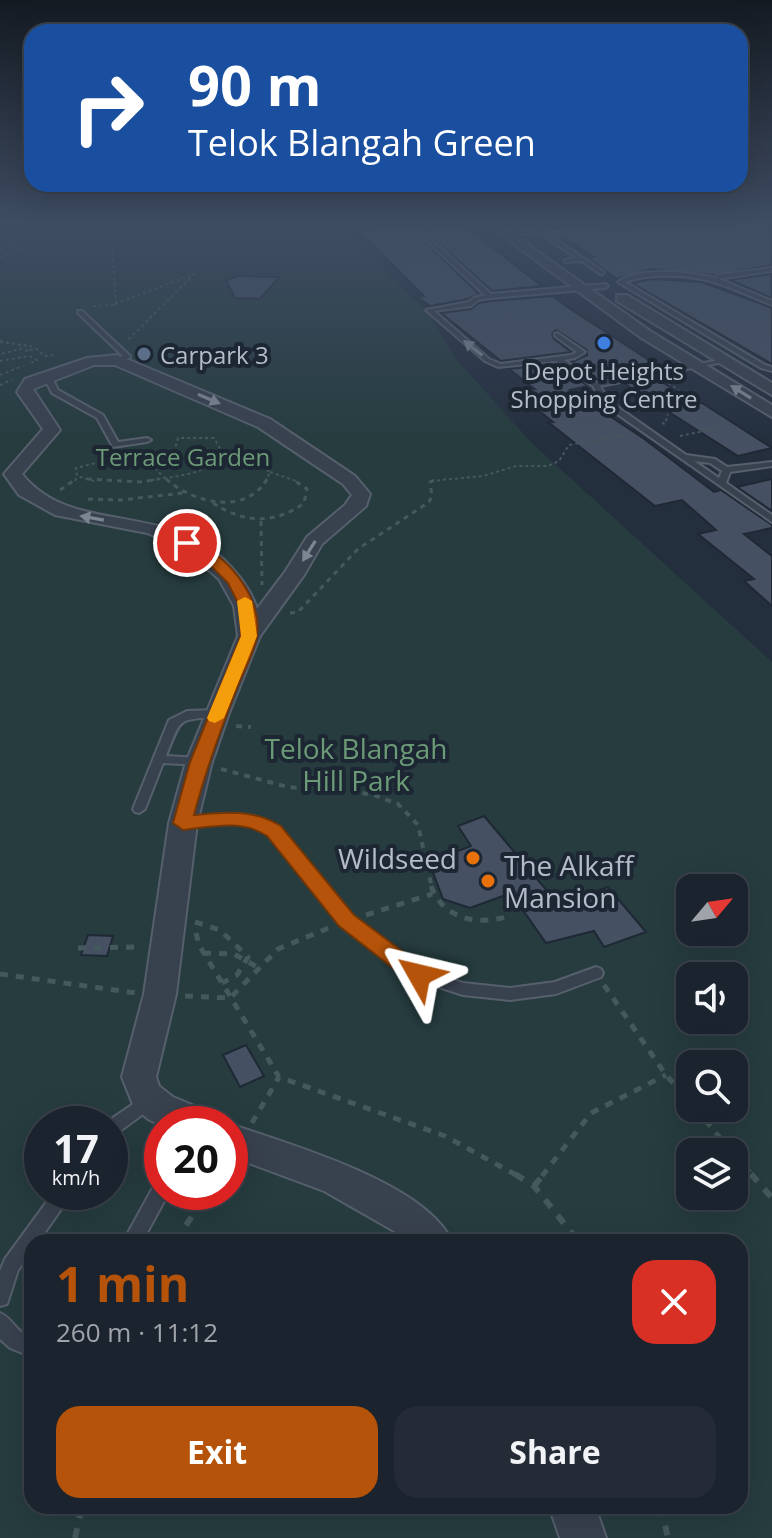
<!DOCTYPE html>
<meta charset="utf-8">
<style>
:root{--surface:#1b232e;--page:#242b36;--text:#f1f3f6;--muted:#a0a4aa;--line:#39404a;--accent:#b45309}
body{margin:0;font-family:"Open Sans",sans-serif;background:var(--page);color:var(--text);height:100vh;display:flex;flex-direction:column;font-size:30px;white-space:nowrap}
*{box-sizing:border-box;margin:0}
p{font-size:26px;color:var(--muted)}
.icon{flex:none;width:44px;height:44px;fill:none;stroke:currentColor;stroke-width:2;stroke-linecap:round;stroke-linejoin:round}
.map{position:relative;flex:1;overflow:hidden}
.side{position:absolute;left:24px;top:1234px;width:724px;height:280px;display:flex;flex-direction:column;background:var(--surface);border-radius:24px;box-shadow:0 8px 32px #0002,0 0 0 2px var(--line)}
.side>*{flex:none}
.top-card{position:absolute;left:24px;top:24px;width:724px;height:168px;border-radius:24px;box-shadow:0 8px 32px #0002,0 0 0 2px var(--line);background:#1a4fa0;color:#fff;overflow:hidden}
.needle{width:52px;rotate:61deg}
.fabs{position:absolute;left:676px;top:874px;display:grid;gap:16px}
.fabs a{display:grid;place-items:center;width:72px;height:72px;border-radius:16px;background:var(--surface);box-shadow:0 8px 32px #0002,0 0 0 2px var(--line);font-size:40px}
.speed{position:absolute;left:24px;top:1106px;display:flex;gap:16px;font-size:40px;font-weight:700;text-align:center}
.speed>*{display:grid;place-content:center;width:104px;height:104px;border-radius:50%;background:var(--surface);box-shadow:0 8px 32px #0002,0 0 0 2px var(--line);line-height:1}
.speed small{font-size:20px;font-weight:400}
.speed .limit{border:12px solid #d22;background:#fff;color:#111}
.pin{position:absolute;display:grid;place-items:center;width:68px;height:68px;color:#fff;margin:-34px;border:4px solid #fff;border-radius:50%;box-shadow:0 2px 8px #0007}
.me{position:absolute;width:88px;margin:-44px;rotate:307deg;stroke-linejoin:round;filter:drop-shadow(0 0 6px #0008)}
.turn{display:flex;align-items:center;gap:28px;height:168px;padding:0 32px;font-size:36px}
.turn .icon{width:104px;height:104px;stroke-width:2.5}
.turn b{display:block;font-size:56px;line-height:68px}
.round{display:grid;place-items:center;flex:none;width:84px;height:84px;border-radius:24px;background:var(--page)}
.overview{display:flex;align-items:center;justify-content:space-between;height:136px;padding:0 32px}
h1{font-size:48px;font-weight:700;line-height:60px;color:var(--accent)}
.primary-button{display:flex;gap:16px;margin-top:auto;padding:16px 32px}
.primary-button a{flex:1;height:92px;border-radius:24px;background:var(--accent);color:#fff;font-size:32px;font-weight:700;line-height:92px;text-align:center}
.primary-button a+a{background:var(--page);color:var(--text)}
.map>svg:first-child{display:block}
</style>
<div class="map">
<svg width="772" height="1538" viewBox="0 0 772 1538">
<rect width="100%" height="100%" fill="#242f3e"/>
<!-- green -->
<path fill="#263c3f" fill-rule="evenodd" d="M 0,225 L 338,225 L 428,313 L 456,359 L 532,443 L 772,662 L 772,1538 L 0,1538 ZM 690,888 L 734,888 L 734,932 L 690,932 ZM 690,976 L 734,976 L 734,1020 L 690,1020 ZM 690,1064 L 734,1064 L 734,1108 L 690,1108 ZM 42,1124 L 110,1124 L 110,1192 L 42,1192 ZM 162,1124 L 230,1124 L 230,1192 L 162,1192 ZM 690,1152 L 734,1152 L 734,1196 L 690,1196 ZM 32,1242 L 740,1242 L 740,1506 L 32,1506 Z"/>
<!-- building -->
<path fill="#455162" stroke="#1f2835" stroke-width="2" d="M 377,225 L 407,225 L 479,294 L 468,299 L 430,306 L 417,297 L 424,296 L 356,228 L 371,230 Z
M 419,225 L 463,225 L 542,286 L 492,291 Z
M 656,225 L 763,225 L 772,228 L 772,265 L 715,275 L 652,269 L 617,279 L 588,258 L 594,257 L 562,236 Z
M 771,274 L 772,298 L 730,280 Z
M 236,276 L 279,277 L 260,299 L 235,298 L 226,281 Z
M 653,279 L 702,282 L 772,308 L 772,364 L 632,283 Z
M 553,296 L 569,308 L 658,366 L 598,380 L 572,362 L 587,355 L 587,350 L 556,330 L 552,334 L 553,338 L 571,352 L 501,361 L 441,313 L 471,309 L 479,303 L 490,301 Z
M 555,364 L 588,386 L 570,390 L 643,438 L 714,492 L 721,490 L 772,525 L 772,528 L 744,534 L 772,556 L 772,606 L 744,581 L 754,579 L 698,534 L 716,530 L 682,500 L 655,506 L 548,422 L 553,422 L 516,392 L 535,389 L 509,369 Z
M 656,378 L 696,404 L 702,403 L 772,448 L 738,456 L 625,384 Z
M 772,479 L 772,511 L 737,487 Z
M 484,816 L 559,905 L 608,887 L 646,932 L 604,947 L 594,931 L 546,943 L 511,893 L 470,908 L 443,899 L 429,862 L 471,846 L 458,826 Z
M 88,935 L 113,936 L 107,956 L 81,955 Z
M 246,1045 L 264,1076 L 240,1087 L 223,1055 Z"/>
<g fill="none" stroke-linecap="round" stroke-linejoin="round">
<!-- lane casing -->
<g stroke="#565f6c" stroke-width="4">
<path id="lane" d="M 356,225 L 374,225 L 371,227 Z
M 410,225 L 415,225 L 491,294 L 605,284 L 608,286 L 605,288 L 490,298 L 478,300 L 471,306 L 434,311 L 489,359 L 501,364 L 571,355 L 577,352 L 555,336 L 555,334 L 557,333 L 585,352 L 575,358 L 564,360 L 597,383 L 725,359 L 725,361 L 723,362 L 600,386 L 609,401 L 686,455 L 715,459 L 727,467 L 772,462 L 772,466 L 730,472 L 726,483 L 772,515 L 772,522 L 603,404 L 593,386 L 556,361 L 498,367 L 485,361 L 426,310 L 469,302 L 474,298 L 485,295 ZM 694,461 L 710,463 L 722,471 L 719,478 Z
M 622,225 L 636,225 L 548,235 L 604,272 L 602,275 L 581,261 L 565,262 L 565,260 L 577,258 L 540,234 Z
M 549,227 L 551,230 L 524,234 L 521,232 Z
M 772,268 L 771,271 L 719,279 L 772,301 L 772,305 C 729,288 705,273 656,276 C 646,277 635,278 625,282 L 765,365 L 772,367 L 772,371 L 761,368 L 618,282 C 641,266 689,272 716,278 L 718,275 Z
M 78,311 L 82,311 L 130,356 L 130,358 L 115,361 L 115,359 L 123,356 L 78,313 Z
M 44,373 L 50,373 L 58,390 L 103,415 L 118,442 L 147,438 L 151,440 L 147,442 L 113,447 L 97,418 L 52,393 L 43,375 Z
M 217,710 L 223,713 L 221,715 C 178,723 183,712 166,756 L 199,758 L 203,759 L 205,762 L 203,765 L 163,763 L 145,809 L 139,813 L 135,812 L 133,809 L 169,720 L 187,711 Z
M 234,814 L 254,816 L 279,828 L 351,917 L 424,971 L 463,983 L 510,988 L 555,982 L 596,967 L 601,969 L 603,973 L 601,977 L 556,994 L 510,1000 L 463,995 L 414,979 L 341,925 L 269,834 L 248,823 L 234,822 L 183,827 L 177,823 L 183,819 Z
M 148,1094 L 154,1096 L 156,1101 L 154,1106 L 116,1134 L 110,1136 L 110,1124 L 104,1124 Z
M 162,1180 L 162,1192 L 169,1192 L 142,1242 L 123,1242 L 156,1182 Z
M 54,1192 L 73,1192 L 38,1242 L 32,1242 L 32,1251 L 18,1270 L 7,1304 L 0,1306 L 0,1271 L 5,1259 Z
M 0,1313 C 13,1318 16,1334 32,1337 L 32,1357 L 10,1348 L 0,1339 Z"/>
</g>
<!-- street casing -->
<g stroke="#565f6c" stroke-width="4">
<path id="street" d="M 488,225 L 500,225 L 650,331 L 772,405 L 772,417 L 640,337 Z
M 617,295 L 627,295 L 772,383 L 772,395 L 617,301 Z
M 117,355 L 270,419 L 355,476 L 370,494 L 366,506 L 322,544 L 304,575 L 260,636 L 229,713 L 212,762 L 197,823 L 176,994 L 156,1077 L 159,1086 L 173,1097 L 211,1113 L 216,1124 L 162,1126 L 148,1119 L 134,1107 L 122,1077 L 144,994 L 169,823 L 186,762 L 238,636 L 234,606 L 219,579 L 182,547 L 147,533 L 55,515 L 19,495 L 4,474 L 43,429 L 17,392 L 25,379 L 87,358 ZM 94,365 L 115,365 L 258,427 L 343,484 L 352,495 L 345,505 L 307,537 L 285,572 L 257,609 C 252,592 242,579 231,567 C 168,498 73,538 22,474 L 60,430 L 33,389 Z
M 229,1124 L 230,1124 C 288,1144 427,1183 452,1242 L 407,1242 L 401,1235 L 324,1191 L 230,1156 Z
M 549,1506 L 595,1506 L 606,1538 L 560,1538 Z"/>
</g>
<!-- path-far4 -->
<path stroke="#44595c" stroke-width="2" stroke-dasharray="3 3" stroke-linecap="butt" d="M 0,258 L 18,251 L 3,225
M 115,304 L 194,274 L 127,341
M 93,306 L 116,305 L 112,242
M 0,342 L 31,346 L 26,351 L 37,349 L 44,356 L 56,355
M 0,361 L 30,356 L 37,360 L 31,363
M 0,375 L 23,366
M 668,383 L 679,390
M 0,385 L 12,380
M 662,423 L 665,424 L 668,414
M 680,436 L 718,428
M 223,454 L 247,456 L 270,472 L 266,481
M 146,460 L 168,481
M 270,472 L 296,481
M 75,481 L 77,476
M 94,481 L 77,476 L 76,468 L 103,461 L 121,464 L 174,452 L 178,438 L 214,438 L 223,454 C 206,476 173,476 148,481
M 431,481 L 483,476 L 516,466 L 548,466 L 559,461 L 569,445 L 625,435"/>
<!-- path-far3 -->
<path stroke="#44595c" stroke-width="3" stroke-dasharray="5 5" stroke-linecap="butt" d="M 87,479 L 141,482 L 159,479
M 166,479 C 192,502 245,517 267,479
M 60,490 L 76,479
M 88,499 L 121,500 L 183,493
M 213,503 C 244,523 274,525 304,503 L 307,489 L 292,479
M 261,521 L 262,585
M 290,613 L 298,612 L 358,549 L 429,502 L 432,496 L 430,482 L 437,479"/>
<!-- path-far2 -->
<path stroke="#44595c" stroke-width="4" stroke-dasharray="6 6" stroke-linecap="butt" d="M 236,726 L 251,727
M 221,769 L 288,787 L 371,794 L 398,804 L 418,825 L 432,888"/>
<!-- path-far1 -->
<path stroke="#44595c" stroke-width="5" stroke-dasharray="8 8" stroke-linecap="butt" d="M 431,886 C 444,921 480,926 512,915
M 366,915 L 432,894
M 195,922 L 220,930 L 248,957 L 237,975 L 222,983
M 196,933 L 199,945 L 279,1077 L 445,1136 L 518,1176
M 78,948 L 140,947
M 203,953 L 234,954 L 259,968
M 0,974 L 136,993
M 604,985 L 666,1075 L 690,1102
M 185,996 L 230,998 L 278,949 L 331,927
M 695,1108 L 732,1152
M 252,1123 L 279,1077
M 734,1154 L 753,1176
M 542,1176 L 591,1113 L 666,1075"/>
<!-- path -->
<path stroke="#44595c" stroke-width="6" stroke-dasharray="10 10" stroke-linecap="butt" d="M 515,1174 L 534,1186 L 579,1242
M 751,1174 L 772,1198
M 534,1186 L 544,1174
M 175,1242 L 208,1192
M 661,1506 L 668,1538
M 75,1538 L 82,1506"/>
<!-- lane -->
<use href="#lane" fill="#38414e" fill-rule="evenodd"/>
<!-- street -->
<use href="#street" fill="#38414e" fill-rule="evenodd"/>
<!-- path-bridge -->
<path stroke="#44595c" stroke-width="2" stroke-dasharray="3 3" stroke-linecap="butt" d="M 0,341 L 21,345 L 21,349 L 0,354"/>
</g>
<!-- one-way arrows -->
<defs><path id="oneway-solid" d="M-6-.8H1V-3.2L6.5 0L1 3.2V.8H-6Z" transform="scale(2)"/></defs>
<g fill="#7c8592">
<use href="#oneway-solid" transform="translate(473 348) rotate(-141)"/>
<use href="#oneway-solid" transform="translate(741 392) rotate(-148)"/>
<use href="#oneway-solid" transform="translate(209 399) rotate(23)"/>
<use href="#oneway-solid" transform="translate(92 518) rotate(-170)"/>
<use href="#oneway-solid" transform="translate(309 551) rotate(122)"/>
</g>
<!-- sky -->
<linearGradient id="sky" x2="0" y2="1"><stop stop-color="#141a22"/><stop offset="0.51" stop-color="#3f4d63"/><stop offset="1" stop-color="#3f4d63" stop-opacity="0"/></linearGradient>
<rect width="772" height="440" fill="url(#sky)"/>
<!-- route -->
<path fill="#b45309" stroke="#753606" stroke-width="2" d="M 187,539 C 224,550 263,596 257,636 C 254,655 241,675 235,693 C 219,734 205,773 194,815 C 225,812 254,809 281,826 L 354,915 L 426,969 L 430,975 L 426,982 L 419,984 L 411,982 L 339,926 L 267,836 C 242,819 211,827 183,830 L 173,823 L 190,762 L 241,636 L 240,607 L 228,583 L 201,556 L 180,543 Z"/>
<!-- slow -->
<path fill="#f59e0b" d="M 245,597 L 252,601 L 257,636 L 224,718 L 215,723 L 209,721 L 207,718 L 241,636 L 237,601 Z"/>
<!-- markers -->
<circle fill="#3f7fe0" stroke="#1d2633" stroke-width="3" cx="604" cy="343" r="8"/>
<circle fill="#5c6f8a" stroke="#1d2633" stroke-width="3" cx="144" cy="354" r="8"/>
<g fill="#e8710a" stroke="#1d2633" stroke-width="3">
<circle cx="473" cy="858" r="8"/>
<circle cx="488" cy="881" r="8"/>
</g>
<g text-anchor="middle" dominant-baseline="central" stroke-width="8" stroke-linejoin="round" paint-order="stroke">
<!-- far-poi labels -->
<g font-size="24" fill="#b4bcc9" stroke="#1d2633" text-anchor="start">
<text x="160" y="354">Carpark 3</text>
<text x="604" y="370" text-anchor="middle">Depot Heights<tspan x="604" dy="28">Shopping Centre</tspan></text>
</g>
<!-- far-park labels -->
<g font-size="24" fill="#6b9a76" stroke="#1d2633">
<text x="183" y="456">Terrace Garden</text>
</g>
<!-- park labels -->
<g font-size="28" fill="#6b9a76" stroke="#1d2633">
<text x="356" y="748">Telok Blangah<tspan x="356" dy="32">Hill Park</tspan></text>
</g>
<!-- poi labels -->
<g font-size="28" fill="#b4bcc9" stroke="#1d2633" text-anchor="end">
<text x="457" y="858">Wildseed</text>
<text x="504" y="865" text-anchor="start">The Alkaff<tspan x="504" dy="32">Mansion</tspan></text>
</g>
</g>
</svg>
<div class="fabs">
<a><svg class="needle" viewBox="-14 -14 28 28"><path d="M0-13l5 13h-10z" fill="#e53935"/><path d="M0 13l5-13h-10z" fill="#a0a4aa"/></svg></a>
<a><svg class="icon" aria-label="sound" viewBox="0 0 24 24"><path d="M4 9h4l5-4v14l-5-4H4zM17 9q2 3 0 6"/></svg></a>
<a><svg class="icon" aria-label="search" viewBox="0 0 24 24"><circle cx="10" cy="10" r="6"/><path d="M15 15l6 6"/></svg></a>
<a><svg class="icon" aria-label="layers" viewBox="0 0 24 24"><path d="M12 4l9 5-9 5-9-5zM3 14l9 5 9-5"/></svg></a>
</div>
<div class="speed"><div>17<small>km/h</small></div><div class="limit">20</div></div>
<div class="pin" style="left:187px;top:543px;background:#d93025"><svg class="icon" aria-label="arrive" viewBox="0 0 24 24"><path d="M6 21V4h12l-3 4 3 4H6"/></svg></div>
<svg class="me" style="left:419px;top:975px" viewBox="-20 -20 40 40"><path d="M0-17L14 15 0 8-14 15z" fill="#b45309" stroke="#fff" stroke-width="4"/></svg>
<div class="top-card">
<div class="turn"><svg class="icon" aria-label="right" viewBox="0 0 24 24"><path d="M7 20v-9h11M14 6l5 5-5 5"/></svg><div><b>90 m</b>Telok Blangah Green</div></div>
</div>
<section class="side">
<div class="overview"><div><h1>1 min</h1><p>260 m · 11:12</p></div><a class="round" style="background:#d93025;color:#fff"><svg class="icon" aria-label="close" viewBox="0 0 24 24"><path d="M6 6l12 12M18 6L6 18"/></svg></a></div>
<div class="primary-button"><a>Exit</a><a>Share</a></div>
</section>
</div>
